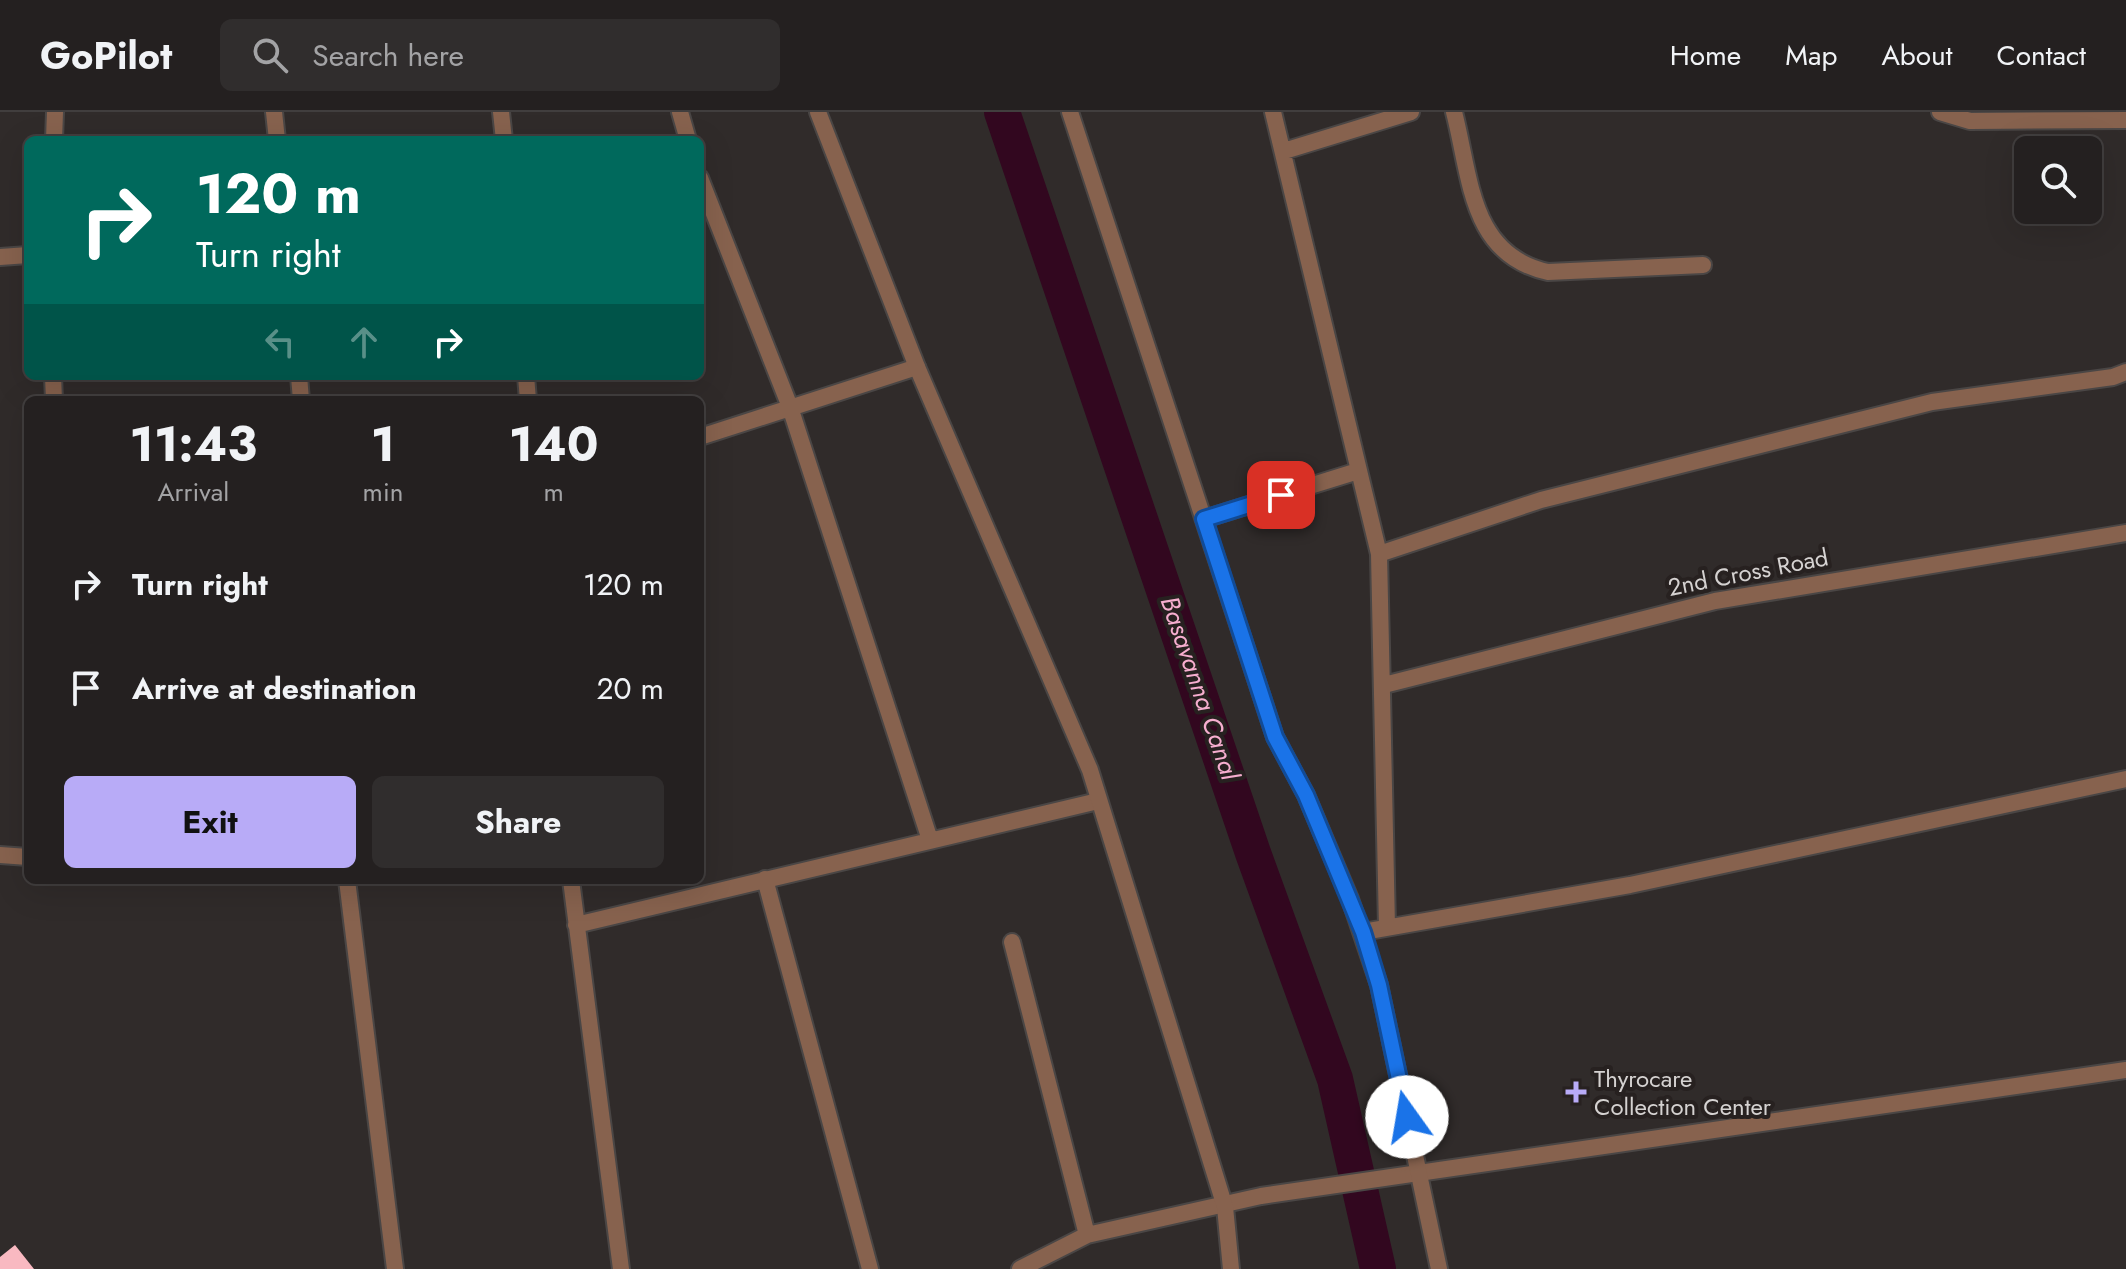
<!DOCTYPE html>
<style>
:root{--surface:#242020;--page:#302d2d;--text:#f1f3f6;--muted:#a3a3a5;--line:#413e3e;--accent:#b8abf7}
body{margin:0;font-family:Jost,sans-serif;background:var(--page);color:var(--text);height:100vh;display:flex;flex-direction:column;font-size:30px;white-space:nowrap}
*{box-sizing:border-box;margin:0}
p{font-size:26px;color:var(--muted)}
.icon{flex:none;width:44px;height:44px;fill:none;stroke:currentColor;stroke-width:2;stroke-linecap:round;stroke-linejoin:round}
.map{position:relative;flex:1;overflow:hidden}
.drawer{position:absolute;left:24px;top:284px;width:680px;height:488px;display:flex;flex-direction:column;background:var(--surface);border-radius:12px;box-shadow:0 8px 32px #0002,0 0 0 2px var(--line)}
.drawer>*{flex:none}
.banner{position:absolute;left:24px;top:24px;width:680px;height:244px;border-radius:12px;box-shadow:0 8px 32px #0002,0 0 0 2px var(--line);background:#00695c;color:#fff;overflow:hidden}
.tools{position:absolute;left:2014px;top:24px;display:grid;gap:16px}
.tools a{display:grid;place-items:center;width:88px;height:88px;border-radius:12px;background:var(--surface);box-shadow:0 8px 32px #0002,0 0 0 2px var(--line);font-size:40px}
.pin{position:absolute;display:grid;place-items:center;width:68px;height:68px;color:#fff;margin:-34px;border-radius:16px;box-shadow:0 4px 12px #0006}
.me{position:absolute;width:88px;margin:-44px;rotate:347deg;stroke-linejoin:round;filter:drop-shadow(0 0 6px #0008)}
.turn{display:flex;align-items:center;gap:28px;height:168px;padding:0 40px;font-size:36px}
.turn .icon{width:104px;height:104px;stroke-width:2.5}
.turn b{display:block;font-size:56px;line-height:68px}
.lanes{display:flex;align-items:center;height:76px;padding:0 40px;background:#0003;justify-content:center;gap:40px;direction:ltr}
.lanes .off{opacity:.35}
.eta{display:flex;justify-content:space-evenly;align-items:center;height:136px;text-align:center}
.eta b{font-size:48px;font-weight:700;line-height:56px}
.cta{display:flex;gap:16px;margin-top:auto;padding:16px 40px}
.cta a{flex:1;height:92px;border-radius:12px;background:var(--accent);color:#111;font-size:32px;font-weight:700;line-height:92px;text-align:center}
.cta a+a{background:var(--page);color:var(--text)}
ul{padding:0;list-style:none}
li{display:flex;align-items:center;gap:24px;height:104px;padding:0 40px}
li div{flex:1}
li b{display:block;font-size:30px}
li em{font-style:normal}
header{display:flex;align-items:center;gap:48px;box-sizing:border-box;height:112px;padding:0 40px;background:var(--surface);border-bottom:2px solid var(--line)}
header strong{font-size:38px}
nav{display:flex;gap:44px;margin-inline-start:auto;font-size:28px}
.search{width:560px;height:72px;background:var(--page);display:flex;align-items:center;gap:20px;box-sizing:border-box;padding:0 28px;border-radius:12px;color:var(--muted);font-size:30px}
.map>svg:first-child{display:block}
</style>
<header>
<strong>GoPilot</strong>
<div class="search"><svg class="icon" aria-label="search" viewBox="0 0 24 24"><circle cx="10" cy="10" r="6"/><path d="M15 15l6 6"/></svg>Search here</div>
<nav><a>Home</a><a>Map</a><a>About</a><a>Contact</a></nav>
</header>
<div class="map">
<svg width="2126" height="1157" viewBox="0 0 2126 1157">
<rect width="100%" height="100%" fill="#302b2a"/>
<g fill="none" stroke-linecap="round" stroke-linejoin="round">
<!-- canal -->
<path stroke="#32071f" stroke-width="36" d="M 1002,0 L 1253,741 L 1335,967 L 1378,1157"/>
</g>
<!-- building -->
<path fill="#f9b9c1" d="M 15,1133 L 34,1157 L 0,1157 L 0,1145 Z"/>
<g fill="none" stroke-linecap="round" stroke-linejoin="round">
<!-- minor casing -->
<g stroke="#4a4645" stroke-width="20">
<path id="minor" d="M 274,0 L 277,28
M 501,0 L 504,28
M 680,0 L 688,28
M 1273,0 L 1379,442 L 1387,815
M 1454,0 C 1471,66 1470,143 1548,160 L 1703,153
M 1940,0 L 1970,9 L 2126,8
M 54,28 L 55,0
M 1284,39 L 1411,0
M 700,66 L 790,295 L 930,728
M 0,145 L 28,143
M 53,264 L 54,288
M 299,264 L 301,288
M 526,264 L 528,288
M 700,325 L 917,255
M 1204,407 L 1358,359
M 1379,442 L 1541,388 L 1932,290 L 2113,265 L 2126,260
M 1384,573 L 1715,489 L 2126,421
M 0,743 L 28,745
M 765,767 L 870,1157
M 347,768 L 395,1157
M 571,768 L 621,1157
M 576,813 L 1098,689
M 1363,820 L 1630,773 L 2126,667
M 1012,830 L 1087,1123
M 1020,1157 L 1087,1123 L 1261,1084 L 2126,958"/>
</g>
<!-- tertiary casing -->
<g stroke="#4a4645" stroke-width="20">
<path id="tertiary" d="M 818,0 L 917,255 L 1090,658 L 1225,1095 L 1231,1157
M 1070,0 L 1275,625 L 1306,683 L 1350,787 L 1379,873 L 1439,1157"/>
</g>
<!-- minor -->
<use href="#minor" stroke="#87624e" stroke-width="16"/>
<!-- tertiary -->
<use href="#tertiary" stroke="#87624e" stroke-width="16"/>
</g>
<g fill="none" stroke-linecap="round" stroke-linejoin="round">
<!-- route casing -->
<g stroke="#114b97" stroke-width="20">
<path id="route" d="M 1281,383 L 1204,407 L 1275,625 L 1306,683 L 1363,820 L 1379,873 L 1407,1005"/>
</g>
<!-- route -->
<use href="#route" stroke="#1a73e8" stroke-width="14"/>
</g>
<!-- markers -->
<path fill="#b8abf7" stroke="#272120" stroke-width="3" d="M1572 968h8v8h8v8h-8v8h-8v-8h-8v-8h8z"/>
<g text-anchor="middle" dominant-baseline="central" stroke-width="8" stroke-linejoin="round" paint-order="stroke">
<!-- street labels -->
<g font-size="24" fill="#d5d2d1" stroke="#272120">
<text transform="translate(1748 460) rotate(-11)">2nd Cross Road</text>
</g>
<!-- poi labels -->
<g font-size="24" fill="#d5d2d1" stroke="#272120" text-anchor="start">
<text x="1594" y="966">Thyrocare<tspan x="1594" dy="28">Collection Center</tspan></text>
</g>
<!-- water labels -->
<g font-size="26" font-style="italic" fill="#f6aecf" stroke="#272120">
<text transform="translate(1200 576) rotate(71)">Basavanna Canal</text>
</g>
</g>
</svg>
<div class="tools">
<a><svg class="icon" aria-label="search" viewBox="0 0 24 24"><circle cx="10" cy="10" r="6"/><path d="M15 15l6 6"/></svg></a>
</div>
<div class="pin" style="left:1281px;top:383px;background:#d93025"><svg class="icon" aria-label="arrive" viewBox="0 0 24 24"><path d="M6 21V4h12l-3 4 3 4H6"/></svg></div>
<svg class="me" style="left:1407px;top:1005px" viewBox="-20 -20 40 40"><circle r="19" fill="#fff"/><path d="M0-13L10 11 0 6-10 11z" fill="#1a73e8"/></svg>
<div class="banner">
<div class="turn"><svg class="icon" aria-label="right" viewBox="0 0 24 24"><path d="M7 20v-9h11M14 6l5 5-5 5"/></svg><div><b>120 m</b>Turn right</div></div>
<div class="lanes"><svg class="icon off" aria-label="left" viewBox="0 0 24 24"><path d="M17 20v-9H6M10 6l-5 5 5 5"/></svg><svg class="icon off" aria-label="ahead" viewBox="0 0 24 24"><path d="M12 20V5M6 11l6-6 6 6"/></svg><svg class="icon" aria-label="right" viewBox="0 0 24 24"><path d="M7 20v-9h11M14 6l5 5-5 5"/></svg></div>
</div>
<section class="drawer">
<div class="eta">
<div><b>11:43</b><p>Arrival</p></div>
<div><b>1</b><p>min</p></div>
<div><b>140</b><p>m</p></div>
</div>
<ul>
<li><svg class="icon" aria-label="right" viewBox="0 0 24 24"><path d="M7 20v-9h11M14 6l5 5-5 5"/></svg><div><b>Turn right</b></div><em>120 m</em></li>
<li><svg class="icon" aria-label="arrive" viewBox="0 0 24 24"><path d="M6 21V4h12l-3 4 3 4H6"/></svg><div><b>Arrive at destination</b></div><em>20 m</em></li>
</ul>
<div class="cta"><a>Exit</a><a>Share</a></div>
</section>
</div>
